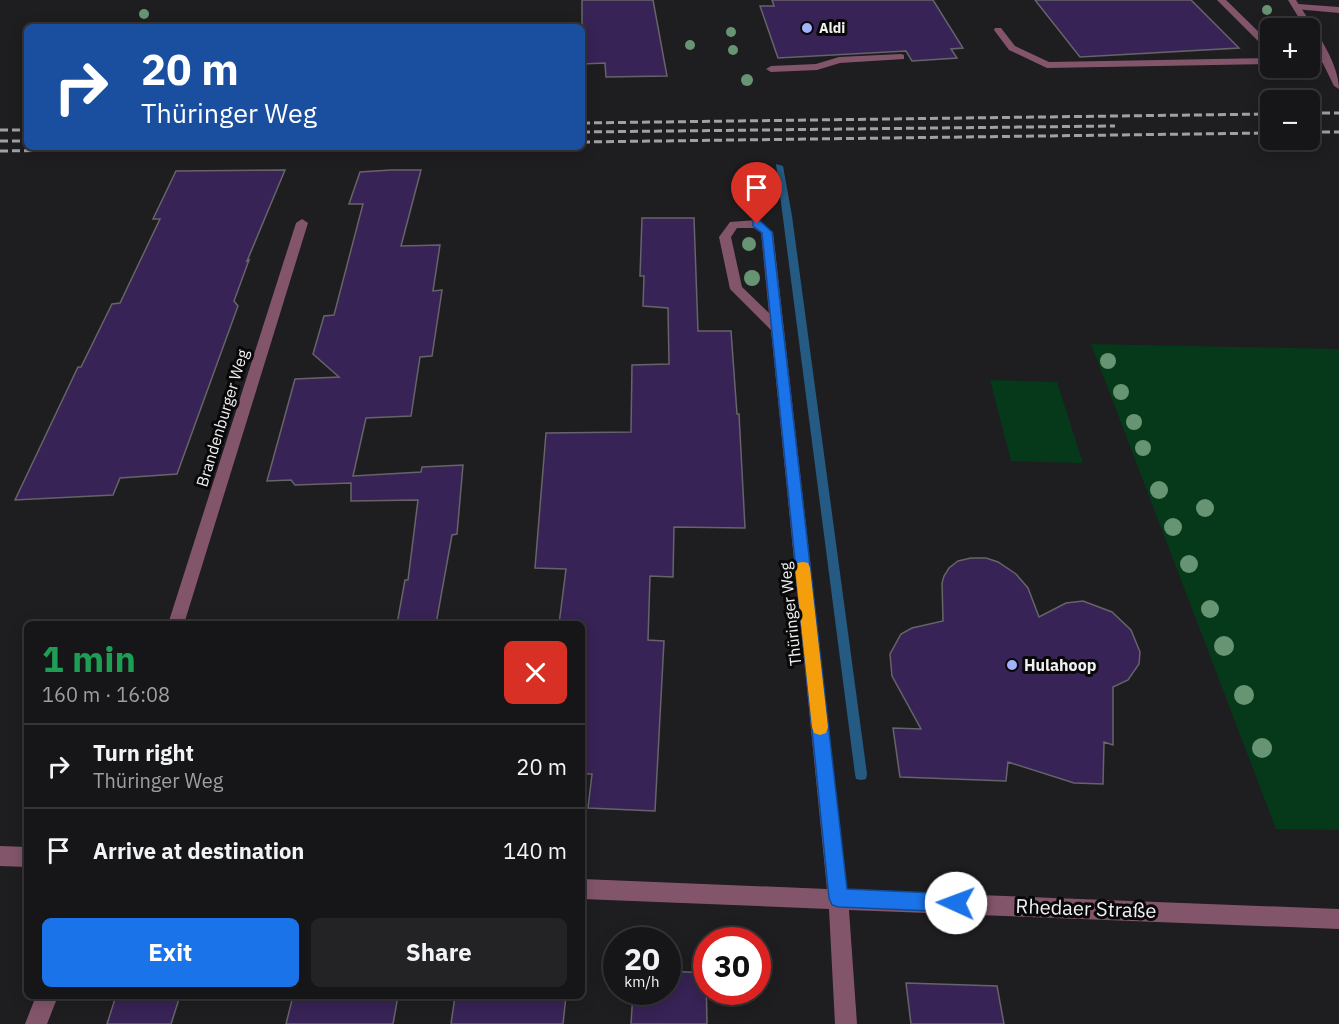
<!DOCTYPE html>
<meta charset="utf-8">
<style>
:root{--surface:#161618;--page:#232325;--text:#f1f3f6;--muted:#9e9fa2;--line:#353537;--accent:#1a73e8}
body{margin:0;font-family:"IBM Plex Sans",sans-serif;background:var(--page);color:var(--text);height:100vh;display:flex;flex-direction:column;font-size:22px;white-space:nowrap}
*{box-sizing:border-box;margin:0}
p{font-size:20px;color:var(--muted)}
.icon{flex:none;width:33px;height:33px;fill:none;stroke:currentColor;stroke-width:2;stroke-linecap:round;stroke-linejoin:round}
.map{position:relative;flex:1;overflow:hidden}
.side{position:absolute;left:24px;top:621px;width:561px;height:378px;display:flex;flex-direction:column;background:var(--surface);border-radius:9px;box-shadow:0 3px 15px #0003,0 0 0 2px var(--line)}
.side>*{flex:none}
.hud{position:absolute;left:24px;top:24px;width:561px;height:126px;border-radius:9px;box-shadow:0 3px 15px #0003,0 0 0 2px var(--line);background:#1a4fa0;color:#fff;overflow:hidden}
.fabs{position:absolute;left:1260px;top:18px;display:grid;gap:12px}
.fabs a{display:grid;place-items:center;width:60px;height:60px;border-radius:9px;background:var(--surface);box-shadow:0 3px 15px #0003,0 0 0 2px var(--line);font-size:30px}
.speed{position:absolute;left:603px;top:927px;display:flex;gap:12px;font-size:30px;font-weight:700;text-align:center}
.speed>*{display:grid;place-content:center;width:78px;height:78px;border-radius:50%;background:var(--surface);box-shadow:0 3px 15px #0003,0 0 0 2px var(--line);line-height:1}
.speed small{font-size:15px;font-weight:400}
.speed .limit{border:9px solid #d22;background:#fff;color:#111}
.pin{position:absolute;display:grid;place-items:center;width:51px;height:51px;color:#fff;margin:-62px -26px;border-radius:50% 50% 50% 0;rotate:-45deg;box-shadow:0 0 6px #0007}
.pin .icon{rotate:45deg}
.me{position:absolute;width:66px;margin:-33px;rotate:272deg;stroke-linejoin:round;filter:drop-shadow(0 0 4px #0008)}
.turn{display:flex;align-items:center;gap:21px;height:126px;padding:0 18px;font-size:27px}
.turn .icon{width:78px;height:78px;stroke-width:2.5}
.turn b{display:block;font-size:42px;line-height:51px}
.round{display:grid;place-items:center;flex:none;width:63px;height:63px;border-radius:9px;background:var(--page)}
.summary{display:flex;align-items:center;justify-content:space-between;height:102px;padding:0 18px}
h1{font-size:36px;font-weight:800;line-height:45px;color:#1e9e55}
.cta{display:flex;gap:12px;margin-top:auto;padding:12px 18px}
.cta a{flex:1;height:69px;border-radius:9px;background:var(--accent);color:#fff;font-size:24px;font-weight:800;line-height:69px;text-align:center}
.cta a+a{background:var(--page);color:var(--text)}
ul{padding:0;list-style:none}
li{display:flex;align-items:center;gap:18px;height:84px;padding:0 18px;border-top:2px solid var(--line)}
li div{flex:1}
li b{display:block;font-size:22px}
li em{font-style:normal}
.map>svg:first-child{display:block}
</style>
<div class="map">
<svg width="1339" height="1024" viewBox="0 0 1339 1024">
<rect width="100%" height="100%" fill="#1e1d20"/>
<!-- green -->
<path fill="#053919" d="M 1091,344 L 1339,349 L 1339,830 L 1276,829 Z
M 990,380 L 1057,382 L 1083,463 L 1011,461 Z"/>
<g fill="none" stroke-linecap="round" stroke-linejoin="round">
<!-- stream -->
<path fill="#255b83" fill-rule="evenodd" d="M 776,164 L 783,166 L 792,216 L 867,774 L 866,779 L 861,780 L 856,779 L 855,774 Z"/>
</g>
<!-- building -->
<path fill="#372355" stroke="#666469" stroke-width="1.5" d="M 582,0 L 653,0 L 667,76 L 606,77 L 605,63 L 582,64 Z
M 772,0 L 933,0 L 963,48 L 951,49 L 957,58 L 912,61 L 906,51 L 778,58 L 760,6 L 774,6 Z
M 1035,0 L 1191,0 L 1239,48 L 1080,57 Z
M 285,170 L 247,261 L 249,260 L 234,301 L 238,306 L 177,474 L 120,478 L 113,495 L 15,500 L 78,367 L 81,367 L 112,304 L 120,303 L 160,219 L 153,219 L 176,171 Z
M 391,170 L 421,170 L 401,246 L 440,245 L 433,291 L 442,290 L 432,356 L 420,357 L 411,416 L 366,418 L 353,476 L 421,472 L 422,467 L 463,465 L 457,534 L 452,535 L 436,624 L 397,624 L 405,580 L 408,580 L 418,500 L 351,501 L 351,483 L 295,485 L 291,480 L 267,481 L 295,379 L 339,377 L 313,354 L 324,316 L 334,315 L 363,204 L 349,204 L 360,172 Z
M 642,218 L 694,218 L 698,331 L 731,331 L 737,414 L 739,414 L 745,528 L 674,527 L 673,577 L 650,576 L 648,640 L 664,641 L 655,811 L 588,808 L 592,774 L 582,774 L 582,624 L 559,624 L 566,569 L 535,568 L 546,433 L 631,432 L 632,365 L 669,364 L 668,308 L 643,306 L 644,276 L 640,276 Z
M 971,558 L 986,558 L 998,562 L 1016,574 L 1028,588 L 1039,617 L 1066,603 L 1083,601 L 1112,612 L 1131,630 L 1140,652 L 1139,664 L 1128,680 L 1113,687 L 1113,745 L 1104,742 L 1103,784 L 1074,783 L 1008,762 L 1006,781 L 900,777 L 893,728 L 921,729 L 892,676 L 890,654 L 901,634 L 912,628 L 943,621 L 942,583 L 944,576 L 949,568 L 958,561 Z
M 668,971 L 706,973 L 707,1024 L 631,1024 L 633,992 L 668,992 Z
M 906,983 L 997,986 L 1004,1024 L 911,1024 Z
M 116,996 L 180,996 L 171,1024 L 107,1024 Z
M 293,996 L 398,996 L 393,1024 L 286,1024 Z
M 455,996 L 566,996 L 563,1024 L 451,1024 Z"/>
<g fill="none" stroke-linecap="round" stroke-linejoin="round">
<!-- lane -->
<path fill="#82556b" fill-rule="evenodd" d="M 1217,0 L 1226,0 L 1270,43 L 1270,51 L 1267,50 Z
M 1298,4 L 1339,7 L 1339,13 L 1295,9 L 1294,7 Z
M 995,28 L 1001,28 L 1015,46 L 1049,62 L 1270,58 L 1270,64 L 1047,68 L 1009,50 L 994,30 Z
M 901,54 L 904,55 L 904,59 L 840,63 L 817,70 L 771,72 L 766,69 L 771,66 L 816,64 L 839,57 Z
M 1326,57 L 1329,58 L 1329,62 L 1310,64 L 1310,58 Z"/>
<!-- street -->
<path fill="#82556b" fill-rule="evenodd" d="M 1288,0 L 1296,0 C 1311,24 1339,61 1339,89 L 1334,86 L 1310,37 L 1310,28 L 1305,28 Z
M 302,219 L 308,223 L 184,624 L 168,624 L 296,223 Z
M 757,220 L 773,232 L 847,890 L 1339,909 L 1339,929 L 849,910 L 857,1024 L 835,1024 L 829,909 L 582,899 L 582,879 L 827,889 L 771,330 L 730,289 L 719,237 L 730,222 ZM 737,228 L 754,228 L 761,233 L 769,313 L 742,287 L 731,237 Z
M 0,846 L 27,847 L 27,867 L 0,866 Z
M 36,996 L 58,996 L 47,1024 L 25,1024 Z"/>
<!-- rail -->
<path stroke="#a1a1a3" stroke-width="3" stroke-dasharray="8 4" stroke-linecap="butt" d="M 1310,113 L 1339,113
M 582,123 L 1270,114
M 0,130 L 27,130
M 582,132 L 1115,126
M 1310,132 L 1339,132
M 0,141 L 27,141
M 582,142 L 1270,133
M 0,151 L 272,147"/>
</g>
<!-- trees -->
<g fill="#679472">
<circle cx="1267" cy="10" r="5"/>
<circle cx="144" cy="14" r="5"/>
<circle cx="731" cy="32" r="5"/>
<circle cx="690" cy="45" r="5"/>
<circle cx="733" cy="50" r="5"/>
<circle cx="747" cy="80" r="6"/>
<circle cx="749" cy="244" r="7"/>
<circle cx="752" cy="278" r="8"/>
<circle cx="1108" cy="361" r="8"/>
<circle cx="1121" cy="392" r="8"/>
<circle cx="1134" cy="422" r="8"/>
<circle cx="1143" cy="448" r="8"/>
<circle cx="1159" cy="490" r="9"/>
<circle cx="1205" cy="508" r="9"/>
<circle cx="1173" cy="527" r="9"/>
<circle cx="1189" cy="564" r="9"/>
<circle cx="1210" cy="609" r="9"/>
<circle cx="1224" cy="646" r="10"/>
<circle cx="1244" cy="695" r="10"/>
<circle cx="1262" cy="748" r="10"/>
</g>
<!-- route -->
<path fill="#1a73e8" stroke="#114b97" stroke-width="1.5" d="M 753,221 L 760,221 L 772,232 L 847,889 L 956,894 L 963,897 L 965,903 L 963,909 L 956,912 L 838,907 L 832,905 L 829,898 L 762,233 L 753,226 Z"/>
<!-- slow -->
<path fill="#f59e0b" d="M 803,562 L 808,563 L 810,568 L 828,727 L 826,733 L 820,735 L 814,733 L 812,727 L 795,568 L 797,563 Z"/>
<!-- markers -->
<g fill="#a2b2fd" stroke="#080809" stroke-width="2">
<circle cx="807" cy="28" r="6"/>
<circle cx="1012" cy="665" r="6"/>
</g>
<g text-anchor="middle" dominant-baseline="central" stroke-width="6" stroke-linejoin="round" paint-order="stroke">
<!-- far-poi labels -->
<g font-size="14" font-weight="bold" fill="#f0f0f2" stroke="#080809" text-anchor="start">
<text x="819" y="28">Aldi</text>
</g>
<!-- street labels -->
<g font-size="16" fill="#f0f0f2" stroke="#080809">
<text transform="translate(222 418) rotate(-73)">Brandenburger Weg</text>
<text transform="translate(790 614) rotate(-96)">Thüringer Weg</text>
</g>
<!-- poi labels -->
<g font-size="16" font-weight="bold" fill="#f0f0f2" stroke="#080809" text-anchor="start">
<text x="1024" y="665">Hulahoop</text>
</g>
<!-- near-street labels -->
<g font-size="20" fill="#f0f0f2" stroke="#080809">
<text transform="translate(1086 908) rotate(2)">Rhedaer Straße</text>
</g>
</g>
</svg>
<div class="fabs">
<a>+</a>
<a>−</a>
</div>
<div class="speed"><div>20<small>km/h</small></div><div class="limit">30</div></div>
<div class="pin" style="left:757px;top:224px;background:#d93025"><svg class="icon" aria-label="arrive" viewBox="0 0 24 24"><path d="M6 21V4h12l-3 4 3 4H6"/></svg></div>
<svg class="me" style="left:956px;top:903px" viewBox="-20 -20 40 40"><circle r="19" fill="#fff"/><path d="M0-13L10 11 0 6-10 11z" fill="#1a73e8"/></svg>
<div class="hud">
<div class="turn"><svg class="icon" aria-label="right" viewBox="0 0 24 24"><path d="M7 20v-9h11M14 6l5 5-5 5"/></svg><div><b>20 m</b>Thüringer Weg</div></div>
</div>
<section class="side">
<div class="summary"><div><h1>1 min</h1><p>160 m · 16:08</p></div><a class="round" style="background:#d93025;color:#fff"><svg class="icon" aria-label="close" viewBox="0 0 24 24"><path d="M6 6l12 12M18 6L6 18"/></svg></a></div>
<ul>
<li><svg class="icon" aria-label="right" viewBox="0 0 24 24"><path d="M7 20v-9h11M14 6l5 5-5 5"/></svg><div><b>Turn right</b><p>Thüringer Weg</p></div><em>20 m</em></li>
<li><svg class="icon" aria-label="arrive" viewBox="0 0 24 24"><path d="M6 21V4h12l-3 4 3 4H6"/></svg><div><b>Arrive at destination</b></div><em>140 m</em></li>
</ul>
<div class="cta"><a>Exit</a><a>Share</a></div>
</section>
</div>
